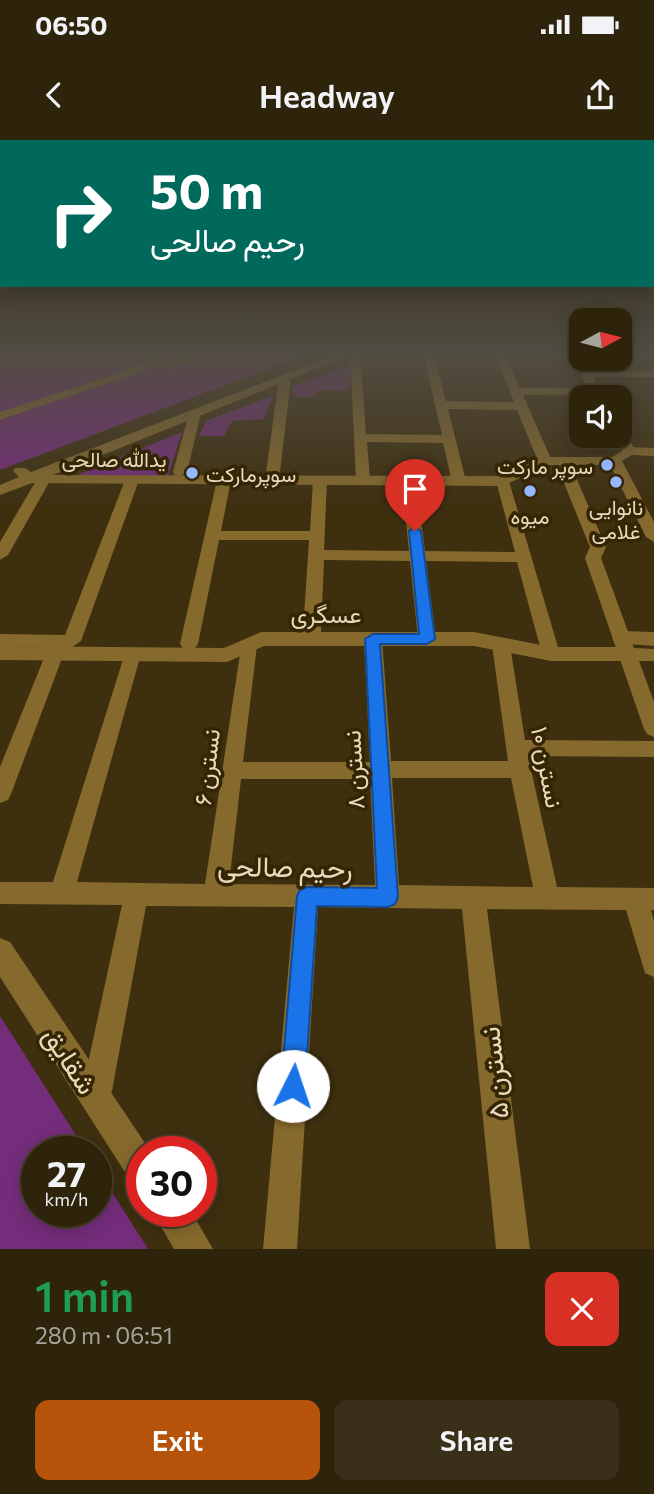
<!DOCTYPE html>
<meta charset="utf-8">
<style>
:root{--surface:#2e230b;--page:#3a2f19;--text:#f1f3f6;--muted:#a7a49d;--line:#49402c;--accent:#b45309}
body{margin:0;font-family:Commissioner,Vazirmatn,sans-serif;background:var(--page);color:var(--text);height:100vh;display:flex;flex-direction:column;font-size:26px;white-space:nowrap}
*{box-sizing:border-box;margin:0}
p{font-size:23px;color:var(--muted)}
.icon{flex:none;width:38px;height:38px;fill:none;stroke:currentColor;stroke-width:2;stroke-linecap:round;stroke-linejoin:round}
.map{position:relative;height:1109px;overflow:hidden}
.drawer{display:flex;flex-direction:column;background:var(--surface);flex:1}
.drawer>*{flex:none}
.hud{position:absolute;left:0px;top:0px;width:654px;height:147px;box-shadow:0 4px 18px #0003,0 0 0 2px var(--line);background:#00695c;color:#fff;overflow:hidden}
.needle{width:46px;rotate:83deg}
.controls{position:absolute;left:569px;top:168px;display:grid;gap:14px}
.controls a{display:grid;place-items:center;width:63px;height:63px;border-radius:14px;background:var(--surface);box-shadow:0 4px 18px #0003,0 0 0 2px var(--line);font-size:35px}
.speed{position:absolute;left:21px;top:996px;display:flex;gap:14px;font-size:35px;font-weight:700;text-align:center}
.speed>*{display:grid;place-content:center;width:91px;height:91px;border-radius:50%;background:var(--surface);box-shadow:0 4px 18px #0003,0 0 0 2px var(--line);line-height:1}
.speed small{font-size:18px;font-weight:400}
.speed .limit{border:10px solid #d22;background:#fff;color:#111}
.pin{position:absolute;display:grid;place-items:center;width:60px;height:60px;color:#fff;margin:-72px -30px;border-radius:50% 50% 50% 0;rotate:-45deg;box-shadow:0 0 7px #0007}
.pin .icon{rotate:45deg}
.me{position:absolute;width:77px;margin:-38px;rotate:4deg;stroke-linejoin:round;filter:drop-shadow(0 0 5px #0008)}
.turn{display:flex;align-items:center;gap:24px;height:147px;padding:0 35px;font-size:32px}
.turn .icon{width:91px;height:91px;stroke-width:2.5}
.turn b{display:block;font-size:49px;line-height:60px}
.round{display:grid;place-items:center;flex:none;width:74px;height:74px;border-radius:14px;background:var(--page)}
.overview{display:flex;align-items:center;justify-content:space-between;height:119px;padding:0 35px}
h1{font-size:42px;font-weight:600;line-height:52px;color:#1e9e55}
.cta{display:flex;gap:14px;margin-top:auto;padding:14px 35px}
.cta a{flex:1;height:80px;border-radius:14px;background:var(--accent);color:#fff;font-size:28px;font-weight:600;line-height:80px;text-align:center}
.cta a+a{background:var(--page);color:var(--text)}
.status{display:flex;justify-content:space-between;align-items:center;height:49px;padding:0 35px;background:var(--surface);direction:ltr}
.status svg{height:19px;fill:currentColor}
header{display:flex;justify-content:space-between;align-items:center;height:91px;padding:0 35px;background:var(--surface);font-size:32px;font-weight:600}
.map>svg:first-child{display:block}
</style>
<div class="status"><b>06:50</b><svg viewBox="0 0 49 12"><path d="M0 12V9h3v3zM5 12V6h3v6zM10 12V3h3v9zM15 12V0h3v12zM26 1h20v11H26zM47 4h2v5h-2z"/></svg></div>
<header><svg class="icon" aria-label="back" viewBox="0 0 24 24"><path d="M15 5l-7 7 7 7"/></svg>Headway<svg class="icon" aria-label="share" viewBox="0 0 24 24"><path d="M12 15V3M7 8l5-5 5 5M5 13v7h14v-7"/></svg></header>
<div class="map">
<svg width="654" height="1109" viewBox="0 0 654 1109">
<rect width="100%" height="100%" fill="#3e2f0f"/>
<!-- green -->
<path fill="#742d7a" d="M 14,212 L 313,212 L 0,330 L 0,216 Z
M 351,223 L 349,249 L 317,251 L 314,257 L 294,257 L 292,247 Z
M 274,255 L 264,279 L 232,281 L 224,296 L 199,296 L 206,281 Z
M 182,292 L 168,336 L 77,335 Z
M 0,876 L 86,1011 L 37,1012 L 37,1071 L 96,1071 L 96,1027 L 148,1109 L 0,1109 Z"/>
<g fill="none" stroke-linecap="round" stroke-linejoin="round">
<!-- street -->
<path fill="#866a2d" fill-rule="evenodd" d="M 155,212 L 184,212 L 190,216 L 188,223 L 170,229 L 155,227 L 0,280 L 0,272 L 148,223 L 146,219 ZM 172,215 L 179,219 L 169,223 L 157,220 Z
M 350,212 L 360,212 L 366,294 L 442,295 L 423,212 L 433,212 L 446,261 L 514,262 L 494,212 L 504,212 L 520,248 L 595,248 L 601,251 L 595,254 L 523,255 L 552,321 L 550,324 L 540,324 L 538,321 L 517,270 L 448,269 L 466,341 L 464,344 L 454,344 L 452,341 L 443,303 L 367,302 L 370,340 L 363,344 L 356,340 Z
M 567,212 L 577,212 L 589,231 L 654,231 L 654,237 L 593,237 L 597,244 L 587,246 Z
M 285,235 L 291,238 L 279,340 L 272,344 L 265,340 L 279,238 Z
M 195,269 L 201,273 L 187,332 L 180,336 L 175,335 L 173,332 L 189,273 Z
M 620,290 L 624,291 L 636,311 L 634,314 L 624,314 L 615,296 L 620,296 Z
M 562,317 L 569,321 L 606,407 L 601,418 L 634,508 L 654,509 L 654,521 L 639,521 L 654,562 L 654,597 L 647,594 L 644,589 L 585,418 L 590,407 L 555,321 Z
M 615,317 L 622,321 L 654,382 L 654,402 L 646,397 L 608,321 Z
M 44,335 L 51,339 L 8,415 L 0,420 L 0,402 L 37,339 Z
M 132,336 L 139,340 L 81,501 L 72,507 L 55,507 L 64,513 L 11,654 L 8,660 L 0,663 L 0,627 L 46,513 L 55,507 L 0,506 L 0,494 L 65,495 L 125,340 Z
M 224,336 L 231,340 L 221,391 L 310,391 L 313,340 L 320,336 L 327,340 L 324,410 L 409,411 L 402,341 L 409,337 L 416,341 L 425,411 L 515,412 L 496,341 L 498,338 L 508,338 L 560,514 L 557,518 L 545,518 L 542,514 L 517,422 L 426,421 L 436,499 L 427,505 L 418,499 L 410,421 L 324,420 L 321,492 L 318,496 L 306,496 L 303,492 L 309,400 L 219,400 L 198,504 L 195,508 L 183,508 L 180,504 L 217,340 Z
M 373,493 L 382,499 L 391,621 L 508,621 L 492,505 L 495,501 L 507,501 L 510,505 L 525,600 L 654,601 L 654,617 L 528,616 L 557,747 L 654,748 L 654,770 L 651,770 L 654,781 L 654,837 L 645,833 L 626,770 L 487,769 L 530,1109 L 496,1109 L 462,769 L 318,767 L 297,1109 L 263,1109 L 294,767 L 146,766 L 112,951 L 107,961 L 97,966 L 87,961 L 82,951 L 122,765 L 0,764 L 0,742 L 53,742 L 126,510 L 138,510 L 141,514 L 77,742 L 205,744 L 242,501 L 254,501 L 257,505 L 243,622 L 370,622 L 364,499 ZM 392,638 L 511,638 L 533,747 L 399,745 ZM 241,639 L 370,639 L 375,745 L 229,744 Z"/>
<!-- secondary -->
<path fill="#866a2d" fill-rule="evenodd" d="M 342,212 L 358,212 L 53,335 L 501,336 L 545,317 L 612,317 L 629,307 L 654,308 L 654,316 L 632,315 L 615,325 L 547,325 L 503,346 L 32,343 L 0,355 L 0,345 L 19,337 L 13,331 L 15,328 L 25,328 L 31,332 Z
M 622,491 L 654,492 L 654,506 L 615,503 L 612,498 L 615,493 Z
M 261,492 L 474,492 L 551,507 L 629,507 L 636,509 L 639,514 L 636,519 L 629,521 L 551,521 L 474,506 L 264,506 L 227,522 L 0,520 L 0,506 L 224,508 Z
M 0,798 L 10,802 L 151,1012 L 142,1012 L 142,1045 L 130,1040 L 0,837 Z
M 152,1071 L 191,1071 L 213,1109 L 174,1109 Z"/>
</g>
<!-- sky -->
<linearGradient id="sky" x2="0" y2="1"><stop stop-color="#221a08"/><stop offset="0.58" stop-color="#524d42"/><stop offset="1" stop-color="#524d42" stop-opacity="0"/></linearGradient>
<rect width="654" height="367" fill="url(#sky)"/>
<!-- route -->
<path fill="#1a73e8" stroke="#114b97" stroke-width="2" d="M 415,387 L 421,391 L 435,499 L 427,504 L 380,504 L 398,757 L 395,764 L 388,767 L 317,766 L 305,946 L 301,955 L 293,958 L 284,955 L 281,946 L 297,756 L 300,750 L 307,747 L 377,748 L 365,499 L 373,494 L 419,494 L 409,391 Z"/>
<!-- markers -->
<g fill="#94b7fd" stroke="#342504" stroke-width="2.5">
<circle cx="607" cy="325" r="7"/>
<circle cx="192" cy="333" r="7"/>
<circle cx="616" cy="342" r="7"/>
<circle cx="530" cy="351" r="7"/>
</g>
<g text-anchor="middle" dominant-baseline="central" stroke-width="7" stroke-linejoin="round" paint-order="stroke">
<!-- far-street labels -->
<g font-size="21" fill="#e9d9bb" stroke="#342504">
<text x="114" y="318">یدالله صالحی</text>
</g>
<!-- far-poi labels -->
<g font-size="21" fill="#e9d9bb" stroke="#342504">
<text x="593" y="325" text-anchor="end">سوپر مارکت</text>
<text x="206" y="333" text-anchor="start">سوپرمارکت</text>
<text x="616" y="366">نانوایی<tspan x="616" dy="24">غلامی</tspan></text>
<text x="530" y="375">میوه</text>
</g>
<!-- street labels -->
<g font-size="24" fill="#e9d9bb" stroke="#342504">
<text x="326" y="473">عسگری</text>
<text transform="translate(206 627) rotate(-83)">نسترن ۶</text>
<text transform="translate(548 627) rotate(79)">نسترن ۱۰</text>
<text transform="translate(353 630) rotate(-93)">نسترن ۸</text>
</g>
<!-- near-street labels -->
<g font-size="28" fill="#e9d9bb" stroke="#342504">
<text transform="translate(285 726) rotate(1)">رحیم صالحی</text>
<text transform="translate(71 920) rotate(57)">شقایق</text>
<text transform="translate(493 933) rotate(-96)">نسترن ۵</text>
</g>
</g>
</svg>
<div class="controls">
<a><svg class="needle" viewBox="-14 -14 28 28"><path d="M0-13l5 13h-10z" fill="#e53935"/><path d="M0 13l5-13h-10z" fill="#a7a49d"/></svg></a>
<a><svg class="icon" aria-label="sound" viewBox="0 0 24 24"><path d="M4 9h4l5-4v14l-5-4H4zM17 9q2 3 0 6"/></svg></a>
</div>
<div class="speed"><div>27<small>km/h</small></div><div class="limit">30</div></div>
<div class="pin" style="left:415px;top:391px;background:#d93025"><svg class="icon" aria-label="arrive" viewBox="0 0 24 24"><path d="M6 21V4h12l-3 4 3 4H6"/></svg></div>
<svg class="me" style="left:293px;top:946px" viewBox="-20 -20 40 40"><circle r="19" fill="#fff"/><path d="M0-13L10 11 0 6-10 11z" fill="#1a73e8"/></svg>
<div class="hud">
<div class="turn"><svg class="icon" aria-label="right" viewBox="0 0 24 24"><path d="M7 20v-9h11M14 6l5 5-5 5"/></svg><div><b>50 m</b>رحیم صالحی</div></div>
</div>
</div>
<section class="drawer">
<div class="overview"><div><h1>1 min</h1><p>280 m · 06:51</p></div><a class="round" style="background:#d93025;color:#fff"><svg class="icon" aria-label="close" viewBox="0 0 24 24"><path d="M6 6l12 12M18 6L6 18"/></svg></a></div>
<div class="cta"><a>Exit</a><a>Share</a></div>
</section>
